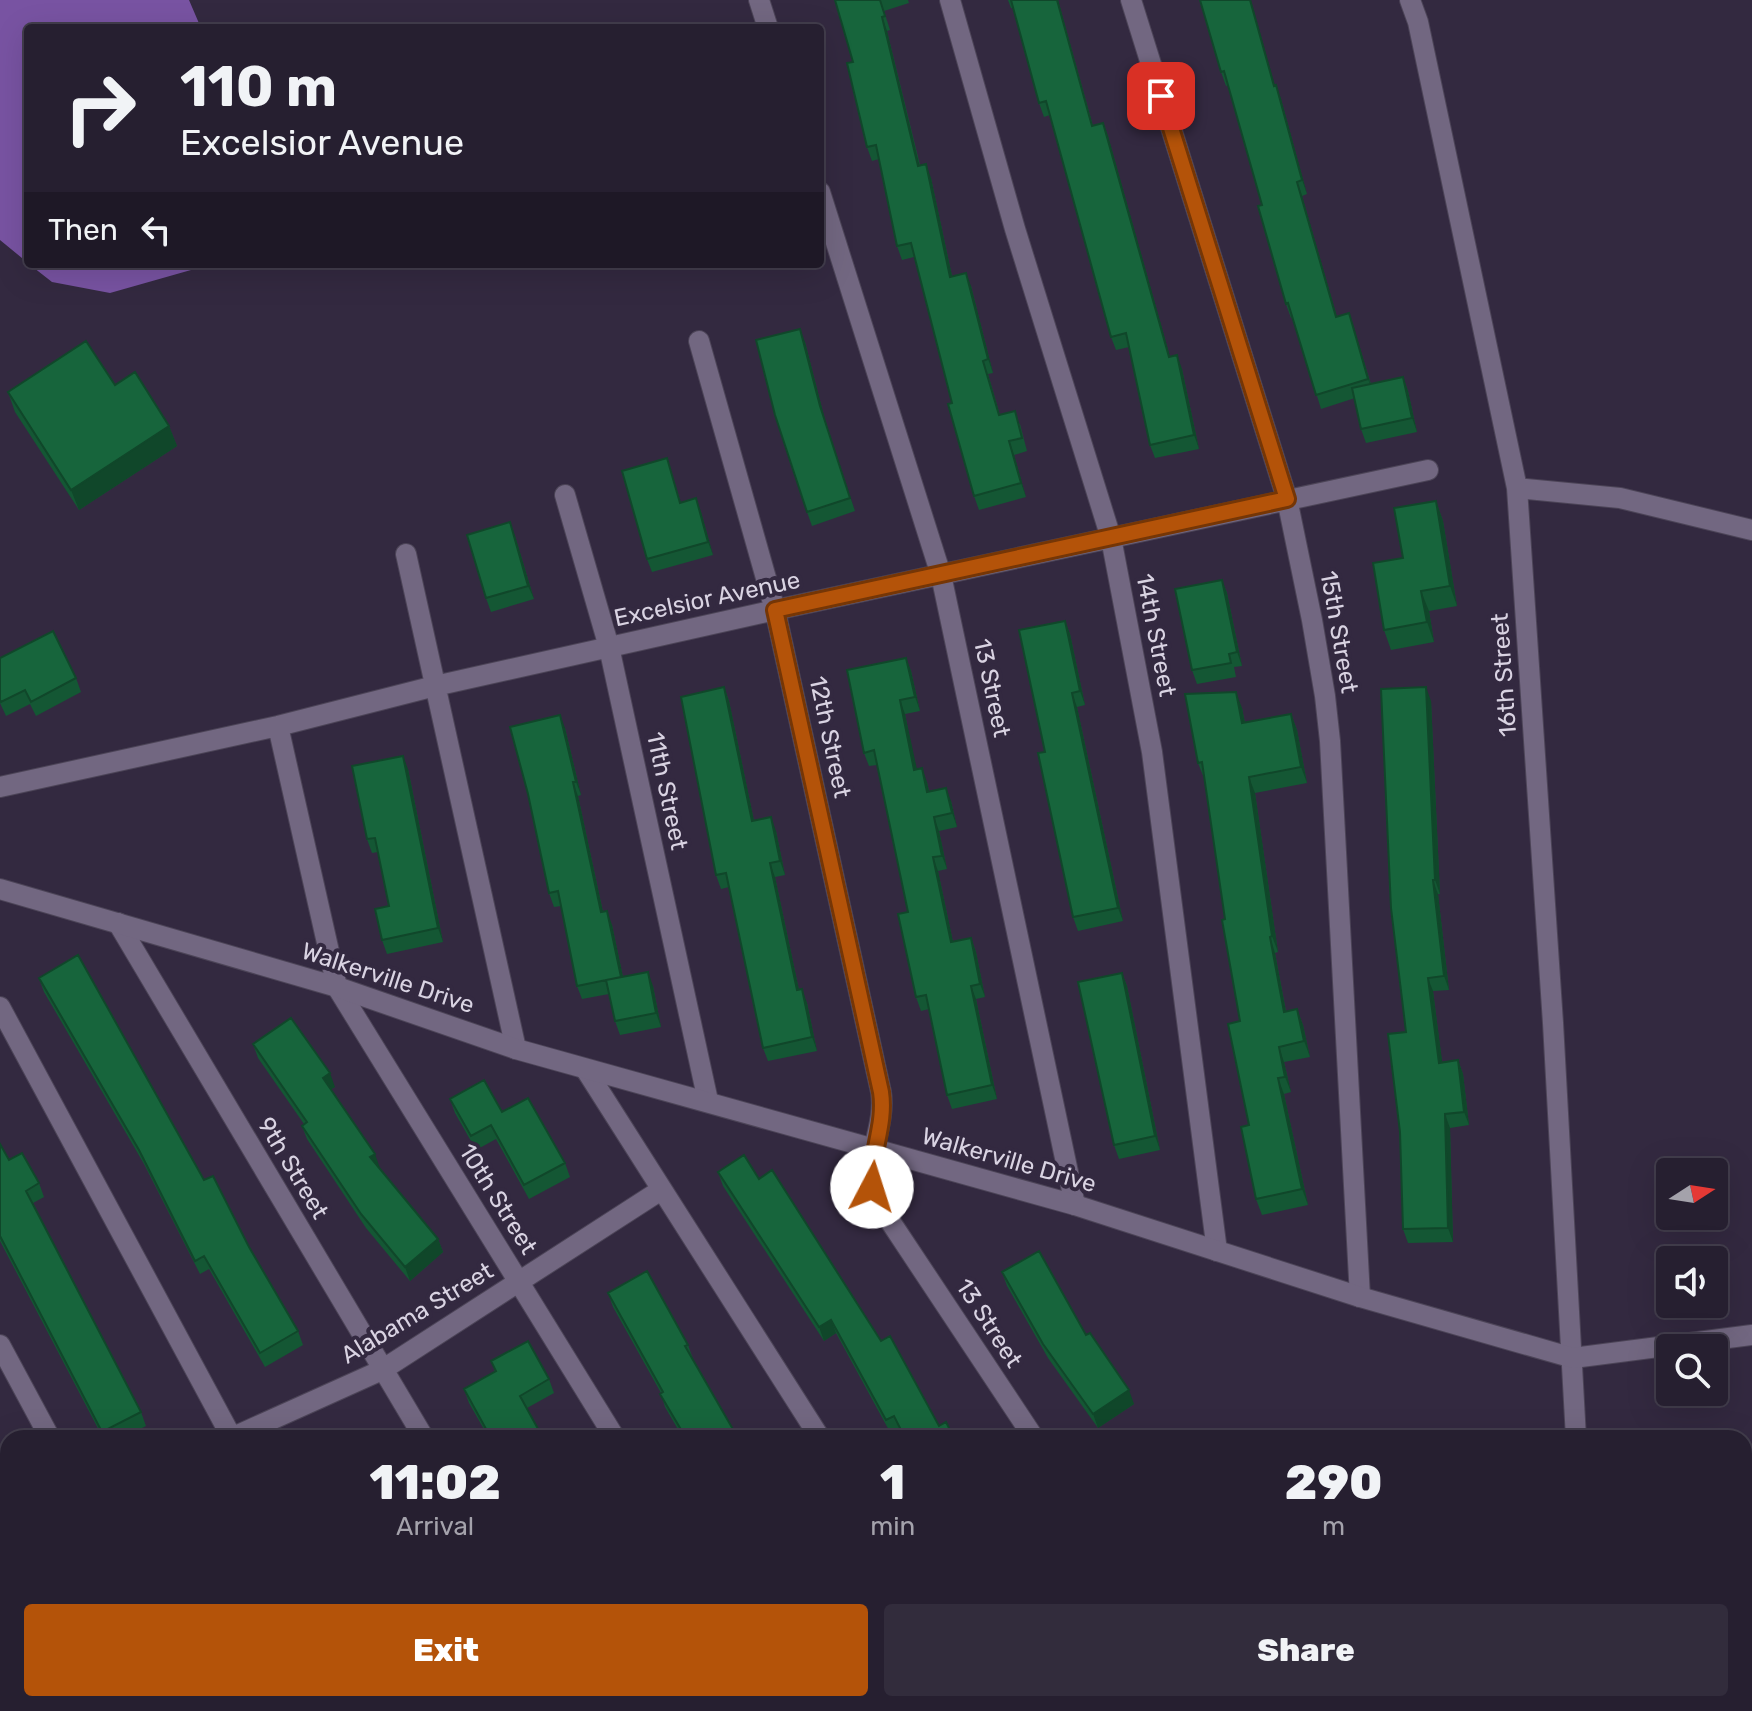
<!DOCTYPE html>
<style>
:root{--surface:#261f30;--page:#322c3c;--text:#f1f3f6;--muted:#a4a2ab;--line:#423d4c;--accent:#b45309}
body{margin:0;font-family:Rubik,sans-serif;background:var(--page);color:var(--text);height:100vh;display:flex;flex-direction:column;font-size:30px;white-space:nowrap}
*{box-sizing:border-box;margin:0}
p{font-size:26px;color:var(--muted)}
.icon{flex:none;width:44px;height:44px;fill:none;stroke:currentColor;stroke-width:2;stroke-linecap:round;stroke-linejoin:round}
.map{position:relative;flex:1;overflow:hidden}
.drawer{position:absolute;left:0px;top:1430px;width:1752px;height:282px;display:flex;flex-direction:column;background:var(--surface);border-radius:24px 24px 0 0;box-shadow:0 8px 32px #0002,0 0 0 2px var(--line)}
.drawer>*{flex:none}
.guide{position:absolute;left:24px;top:24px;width:800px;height:244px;border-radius:8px;box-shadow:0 8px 32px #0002,0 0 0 2px var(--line);background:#261f30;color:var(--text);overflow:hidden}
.needle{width:52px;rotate:78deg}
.buttons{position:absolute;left:1656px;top:1158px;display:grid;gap:16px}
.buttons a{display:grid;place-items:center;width:72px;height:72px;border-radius:8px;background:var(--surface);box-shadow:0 8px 32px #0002,0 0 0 2px var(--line);font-size:40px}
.pin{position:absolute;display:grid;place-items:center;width:68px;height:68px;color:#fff;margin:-34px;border-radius:16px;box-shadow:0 4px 12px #0006}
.me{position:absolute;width:88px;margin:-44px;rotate:5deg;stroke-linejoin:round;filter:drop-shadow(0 0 6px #0008)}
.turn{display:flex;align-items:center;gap:28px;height:168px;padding:0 24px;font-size:36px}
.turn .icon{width:104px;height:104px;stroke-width:2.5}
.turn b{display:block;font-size:56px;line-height:68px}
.then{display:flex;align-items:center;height:76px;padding:0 24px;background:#0003;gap:16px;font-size:30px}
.eta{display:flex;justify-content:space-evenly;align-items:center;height:136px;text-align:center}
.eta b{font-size:48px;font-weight:800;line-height:56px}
.button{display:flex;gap:16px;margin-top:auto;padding:16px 24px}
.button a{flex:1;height:92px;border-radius:8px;background:var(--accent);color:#fff;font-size:32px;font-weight:800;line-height:92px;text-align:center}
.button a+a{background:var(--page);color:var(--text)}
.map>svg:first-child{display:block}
</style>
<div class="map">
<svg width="1752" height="1711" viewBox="0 0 1752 1711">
<rect width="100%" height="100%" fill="#332940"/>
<!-- water -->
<path fill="#7853a2" d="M 0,0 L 189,0 L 201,28 L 28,28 L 28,263 L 0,240 Z
M 29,264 L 197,264 L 191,270 L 110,293 L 52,282 Z"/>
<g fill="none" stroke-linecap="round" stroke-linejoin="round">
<!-- minor casing -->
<g stroke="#4c4457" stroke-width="22">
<path id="minor" d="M 759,0 L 768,28
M 950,0 L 1015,229 L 1111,538 L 1152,752 L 1217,1251
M 1131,0 L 1287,499 L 1312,620 L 1325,696 L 1330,741 L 1360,1297
M 1410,0 L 1418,22 L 1517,488 L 1553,1023 L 1576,1438
M 820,192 L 941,575 L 1075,1205
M 699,341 L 775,610 L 881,1092 C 886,1125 866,1155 872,1186 C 875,1199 883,1210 890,1221 L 1034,1438
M 1517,488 L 1620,498 L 1752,530
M 565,495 L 609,647 L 708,1101
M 406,554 L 516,1049
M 278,726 L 337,987 L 615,1438
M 0,787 L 278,726 L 435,686 L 775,610 L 1428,470
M 118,923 L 424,1438
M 0,1007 L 232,1438
M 586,1070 L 820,1438
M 0,1345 L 50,1438
M 231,1438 L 382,1370 L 661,1190
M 0,1548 L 8,1545
M 191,1704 L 195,1711
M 381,1704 L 385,1711
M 586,1704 L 590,1711
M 779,1704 L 783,1711
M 990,1704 L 994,1711
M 1589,1704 L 1589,1711
M 892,1711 L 903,1704"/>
</g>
<!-- tertiary casing -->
<g stroke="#4c4457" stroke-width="22">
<path id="tertiary" d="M 0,889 L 337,987 L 516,1049 L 1075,1205 L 1360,1297 L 1573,1358 L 1752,1335"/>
</g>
<!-- minor -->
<use href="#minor" stroke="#726781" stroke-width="20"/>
<!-- tertiary -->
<use href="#tertiary" stroke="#726781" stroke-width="20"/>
</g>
<!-- wall -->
<path fill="#145734" d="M 835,0 L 908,0 L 909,3 L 884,11 L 890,30 L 887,31 L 920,165 L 931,178 L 952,276 L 971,286 L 993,373 L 988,374 L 1000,415 L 1020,424 L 1027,451 L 1014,455 L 1026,497 L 979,510 L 974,496 L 952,403 L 914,257 L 902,260 L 897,246 L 879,159 L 872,161 L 867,147 L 853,62 Z
M 1008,0 L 1058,0 L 1093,126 L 1103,123 L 1108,136 L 1170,357 L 1182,369 L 1199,449 L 1155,458 L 1150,445 L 1129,347 L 1116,350 L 1111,337 L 1050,115 L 1044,117 L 1039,103 L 1013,8 L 1011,8 Z
M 1200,0 L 1275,86 L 1281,99 L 1307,194 L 1302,196 L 1337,317 L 1349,313 L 1371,384 L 1403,377 L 1408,391 L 1417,432 L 1366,443 L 1361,429 L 1355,398 L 1321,409 L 1293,317 L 1291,318 L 1286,304 L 1262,205 L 1228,85 L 1226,86 L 1221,72 Z
M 805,342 L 825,420 L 855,511 L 812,526 L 807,512 Z
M 115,385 L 169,426 L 177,446 L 79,510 L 15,412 L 8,392 Z
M 667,458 L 681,503 L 701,512 L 713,555 L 652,572 L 647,559 Z
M 1436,501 L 1443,521 L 1457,606 L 1429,611 L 1434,642 L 1391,650 L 1384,630 L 1403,558 Z
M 515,536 L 534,599 L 491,612 L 486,598 Z
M 1222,580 L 1227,593 L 1242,666 L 1234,667 L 1236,677 L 1197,684 L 1192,670 Z
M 1065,621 L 1070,634 L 1085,705 L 1077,707 L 1123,921 L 1078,931 L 1073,917 L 1045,752 Z
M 0,658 L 76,678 L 81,692 L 36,716 L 30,704 L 6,716 L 0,703 Z
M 906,658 L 911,671 L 920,711 L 905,714 L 916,769 L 927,782 L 929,791 L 951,801 L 957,827 L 939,831 L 947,869 L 938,871 L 953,942 L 971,938 L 976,952 L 985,997 L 976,999 L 997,1099 L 952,1109 L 947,1095 L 929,1009 L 921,1011 L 916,997 L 908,912 L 877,765 L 869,766 L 864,753 Z
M 724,687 L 729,701 L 754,821 L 776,831 L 785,875 L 775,877 L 799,990 L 807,1003 L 817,1051 L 768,1061 L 763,1048 L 729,887 L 721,889 L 716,875 Z
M 1431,701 L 1440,894 L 1438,894 L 1449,990 L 1433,991 L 1442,1062 L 1458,1060 L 1463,1074 L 1469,1125 L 1450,1128 L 1453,1242 L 1408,1243 L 1403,1229 L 1406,1032 Z
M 1242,708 L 1245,723 L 1291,714 L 1297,730 L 1307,783 L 1255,793 L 1278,952 L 1275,953 L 1286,1011 L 1297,1009 L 1303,1025 L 1310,1057 L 1284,1062 L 1291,1092 L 1284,1094 L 1308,1205 L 1262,1215 L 1256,1199 L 1240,1021 L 1204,778 L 1198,763 Z
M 565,728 L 581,795 L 578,796 L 603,912 L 612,925 L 623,977 L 653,986 L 661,1027 L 620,1035 L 615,1021 L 609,994 L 582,999 L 577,986 L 561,906 L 554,907 L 549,893 L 528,794 Z
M 408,769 L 443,942 L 387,954 L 382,940 L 389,906 L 378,852 L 372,853 L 367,839 Z
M 1122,973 L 1127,986 L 1160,1150 L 1119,1159 L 1114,1145 Z
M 39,978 L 204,1180 L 249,1247 L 298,1331 L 303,1345 L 265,1367 L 209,1269 L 200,1274 L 144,1164 L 44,992 Z
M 253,1044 L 335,1087 L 331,1089 L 380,1168 L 438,1239 L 443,1252 L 410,1281 L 366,1228 L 307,1139 L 302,1126 L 304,1124 L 258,1058 Z
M 450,1099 L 565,1163 L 570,1177 L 529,1199 L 496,1139 L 476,1150 L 455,1113 Z
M 0,1144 L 9,1160 L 39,1183 L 44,1197 L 33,1203 L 141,1412 L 146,1426 L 122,1438 L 103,1438 L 0,1241 Z
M 718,1172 L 759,1179 L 881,1341 L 939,1426 L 954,1438 L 904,1438 L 900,1429 L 891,1434 L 836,1333 L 824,1341 L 723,1186 Z
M 1002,1272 L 1086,1335 L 1134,1404 L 1098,1428 L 1048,1358 L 1007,1286 Z
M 608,1293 L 688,1345 L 693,1359 L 738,1438 L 683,1438 L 665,1407 L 661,1393 L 613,1307 Z
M 491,1361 L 549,1379 L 554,1393 L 527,1408 L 543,1438 L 489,1438 L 469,1403 L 464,1389 L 495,1372 Z
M 251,1704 L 302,1704 L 303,1707 L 295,1711 L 255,1711 Z
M 1047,1704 L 1116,1704 L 1121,1711 L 1052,1711 Z"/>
<!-- shaded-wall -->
<path fill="#10472a" d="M 1057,0 L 1058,0 L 1096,140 L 1092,126 Z
M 1250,0 L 1251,0 L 1279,100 L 1274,86 Z
M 882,17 L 887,31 L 923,180 L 918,166 Z
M 1276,85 L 1281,99 L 1307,194 L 1302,180 Z
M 1103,123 L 1108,136 L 1174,371 L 1169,357 Z
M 926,164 L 931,178 L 955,290 L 950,277 Z
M 1297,182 L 1302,196 L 1341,331 L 1336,317 Z
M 966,273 L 971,286 L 993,373 L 988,359 Z
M 1349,313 L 1354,327 L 1373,393 L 1368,379 Z
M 800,329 L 805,342 L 825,420 L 855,511 L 820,406 Z
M 1177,355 L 1182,369 L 1199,449 L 1194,435 Z
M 1403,377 L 1408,391 L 1417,432 L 1412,418 Z
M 169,426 L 177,446 L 79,510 L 71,490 Z
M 1009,441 L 1014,455 L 1026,497 L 1021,483 Z
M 696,498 L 701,512 L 713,555 L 708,542 Z
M 1436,501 L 1443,521 L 1457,606 L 1450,586 Z
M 510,522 L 515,536 L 534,599 L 528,586 Z
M 1222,580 L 1227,593 L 1242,666 L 1237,652 Z
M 1421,591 L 1429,611 L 1434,642 L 1427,622 Z
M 1065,621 L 1070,634 L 1085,705 L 1080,691 Z
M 906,658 L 911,671 L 920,711 L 915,697 Z
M 724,687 L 729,701 L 757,835 L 752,821 Z
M 1426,687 L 1431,701 L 1440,894 L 1435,880 Z
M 1236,692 L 1242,708 L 1248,739 L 1242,723 Z
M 1072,693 L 1077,707 L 1123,921 L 1118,908 Z
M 900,700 L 905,714 L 920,783 L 914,770 Z
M 1291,714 L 1297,730 L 1307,783 L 1301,767 Z
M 560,715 L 565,728 L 581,795 L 576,782 Z
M 403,756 L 408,769 L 443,942 L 438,928 Z
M 922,768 L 927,782 L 932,805 L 927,792 Z
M 1249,777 L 1255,793 L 1278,952 L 1272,936 Z
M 573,782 L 578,796 L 606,926 L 601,912 Z
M 946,788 L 951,801 L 957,827 L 952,813 Z
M 771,817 L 776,831 L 785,875 L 780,861 Z
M 934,817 L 939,831 L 947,869 L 942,856 Z
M 933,857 L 938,871 L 956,956 L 951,942 Z
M 770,863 L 775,877 L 802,1004 L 797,990 Z
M 1433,880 L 1438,894 L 1449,990 L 1444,976 Z
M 607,911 L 612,925 L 626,991 L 621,977 Z
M 1270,937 L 1275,953 L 1289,1028 L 1284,1012 Z
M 971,938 L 976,952 L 985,997 L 980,984 Z
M 648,972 L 653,986 L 661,1027 L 656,1013 Z
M 1122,973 L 1127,986 L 1160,1150 L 1155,1136 Z
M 1428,978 L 1433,991 L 1444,1076 L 1439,1063 Z
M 971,986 L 976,999 L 997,1099 L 992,1085 Z
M 802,989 L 807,1003 L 817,1051 L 812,1037 Z
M 1297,1009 L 1303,1025 L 1310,1057 L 1304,1041 Z
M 1279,1047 L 1284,1062 L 1291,1092 L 1285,1077 Z
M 1458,1060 L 1463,1074 L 1469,1125 L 1464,1112 Z
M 330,1073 L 335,1087 L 328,1091 L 323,1078 Z
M 1278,1078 L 1284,1094 L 1308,1205 L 1302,1189 Z
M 1445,1114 L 1450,1128 L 1453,1242 L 1448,1228 Z
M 375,1154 L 380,1168 L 375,1171 L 370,1157 Z
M 438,1239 L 443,1252 L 410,1281 L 405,1267 Z
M 831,1320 L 836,1333 L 824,1341 L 819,1327 Z
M 1129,1390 L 1134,1404 L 1098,1428 L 1093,1414 Z"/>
<!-- building -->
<path fill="#17653c" stroke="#10472a" stroke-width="2" d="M 835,0 L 880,0 L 885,16 L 882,17 L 918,166 L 926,164 L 950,277 L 966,273 L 988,359 L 983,361 L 999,415 L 1015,411 L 1022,438 L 1009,441 L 1021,483 L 974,496 L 948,404 L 952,403 L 911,243 L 897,246 L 876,145 L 867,147 L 847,63 L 853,62 Z
M 1011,0 L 1057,0 L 1092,126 L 1103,123 L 1169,357 L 1177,355 L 1194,435 L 1150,445 L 1126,333 L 1111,337 L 1046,101 L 1039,103 Z
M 1200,0 L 1250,0 L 1274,86 L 1276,85 L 1302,180 L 1297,182 L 1336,317 L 1349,313 L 1368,379 L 1316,395 L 1288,303 L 1286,304 L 1258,206 L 1262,205 L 1224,71 L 1221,72 Z
M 800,329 L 820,406 L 850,498 L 807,512 L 775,415 L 756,340 Z
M 86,341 L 115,385 L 135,372 L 169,426 L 71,490 L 8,392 Z
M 1403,377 L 1412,418 L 1361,429 L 1352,388 Z
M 667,458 L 680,503 L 696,498 L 708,542 L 647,559 L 622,471 Z
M 1436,501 L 1450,586 L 1421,591 L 1427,622 L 1384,630 L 1373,563 L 1403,558 L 1394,508 Z
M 510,522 L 528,586 L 486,598 L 467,535 Z
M 1222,580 L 1237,652 L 1229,654 L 1231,663 L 1192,670 L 1175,589 Z
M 1065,621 L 1080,691 L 1072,693 L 1118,908 L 1073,917 L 1038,753 L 1045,752 L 1019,630 Z
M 53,631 L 76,678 L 31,702 L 25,690 L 1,702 L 0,700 L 0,658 Z
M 906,658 L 915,697 L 900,700 L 914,770 L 922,768 L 927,792 L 946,788 L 952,813 L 934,817 L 942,856 L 933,857 L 951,942 L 971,938 L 980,984 L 971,986 L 992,1085 L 947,1095 L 926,995 L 916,997 L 898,914 L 908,912 L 874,750 L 864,753 L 847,670 Z
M 724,687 L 752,821 L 771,817 L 780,861 L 770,863 L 797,990 L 802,989 L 812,1037 L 763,1048 L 726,873 L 716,875 L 681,697 Z
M 1426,687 L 1435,880 L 1433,880 L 1444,976 L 1428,978 L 1439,1063 L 1458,1060 L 1464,1112 L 1445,1114 L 1448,1228 L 1403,1229 L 1400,1132 L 1388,1034 L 1406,1032 L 1391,908 L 1381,689 Z
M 1236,692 L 1242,723 L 1291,714 L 1301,767 L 1249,777 L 1272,936 L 1270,937 L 1284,1012 L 1297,1009 L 1304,1041 L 1279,1047 L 1285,1077 L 1278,1078 L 1302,1189 L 1256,1199 L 1241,1127 L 1249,1125 L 1228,1024 L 1240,1021 L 1222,920 L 1225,919 L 1202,762 L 1198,763 L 1185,694 Z
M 560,715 L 576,782 L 573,782 L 601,912 L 607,911 L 621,977 L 577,986 L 558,891 L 549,893 L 528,794 L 510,727 Z
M 403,756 L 438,928 L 382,940 L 375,909 L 389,906 L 375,838 L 367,839 L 352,766 Z
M 78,955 L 204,1180 L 213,1176 L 249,1247 L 298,1331 L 260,1353 L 204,1256 L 195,1261 L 139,1150 L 39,978 Z
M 648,972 L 656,1013 L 615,1021 L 606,980 Z
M 1122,973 L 1155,1136 L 1114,1145 L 1078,982 Z
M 291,1018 L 330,1073 L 323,1078 L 375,1154 L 370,1157 L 438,1239 L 405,1267 L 361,1214 L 302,1126 L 307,1122 L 253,1044 Z
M 484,1080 L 502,1112 L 528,1098 L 565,1163 L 524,1185 L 491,1125 L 471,1136 L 450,1099 Z
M 0,1144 L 9,1160 L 22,1153 L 39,1183 L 26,1191 L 141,1412 L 102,1432 L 0,1236 Z
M 744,1155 L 759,1179 L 772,1170 L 881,1341 L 890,1336 L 939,1426 L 946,1422 L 954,1438 L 905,1438 L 894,1416 L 886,1420 L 831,1320 L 819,1327 L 718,1172 Z
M 1039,1251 L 1086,1335 L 1090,1333 L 1129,1390 L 1093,1414 L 1043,1344 L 1002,1272 Z
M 647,1271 L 688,1345 L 685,1346 L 738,1438 L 686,1438 L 660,1394 L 663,1392 L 608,1293 Z
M 528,1341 L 549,1379 L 520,1396 L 543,1438 L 491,1438 L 464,1389 L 496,1371 L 491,1361 Z
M 8,1584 L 8,1602 L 1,1587 Z
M 58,1704 L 108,1704 L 111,1711 L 61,1711 Z
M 254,1704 L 275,1704 L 260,1711 L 257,1711 Z
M 449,1704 L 501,1704 L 505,1711 L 453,1711 Z
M 652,1704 L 704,1704 L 708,1711 L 655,1711 Z
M 1053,1704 L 1116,1704 L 1121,1711 L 1058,1711 Z"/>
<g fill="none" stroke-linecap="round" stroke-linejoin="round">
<!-- route casing -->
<g stroke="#753606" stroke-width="20">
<path id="route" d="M 872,1187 C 870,1154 886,1125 881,1092 L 775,610 L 1287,499 L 1161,96"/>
</g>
<!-- route -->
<use href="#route" stroke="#b45309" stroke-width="14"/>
</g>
<g text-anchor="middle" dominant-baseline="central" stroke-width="8" stroke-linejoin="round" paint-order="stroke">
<!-- street labels -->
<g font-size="24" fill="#d9d3e2" stroke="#332940">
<text transform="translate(707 599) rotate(-12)">Excelsior Avenue</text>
<text transform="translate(1339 632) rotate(80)">15th Street</text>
<text transform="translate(1156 635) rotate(79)">14th Street</text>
<text transform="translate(1504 675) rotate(-94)">16th Street</text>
<text transform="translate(992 688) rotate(78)">13 Street</text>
<text transform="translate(830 737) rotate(78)">12th Street</text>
<text transform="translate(667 791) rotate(78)">11th Street</text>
<text transform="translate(388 978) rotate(18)">Walkerville Drive</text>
<text transform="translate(1009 1160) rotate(16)">Walkerville Drive</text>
<text transform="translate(293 1168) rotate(59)">9th Street</text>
<text transform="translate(498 1199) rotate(58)">10th Street</text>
<text transform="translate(417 1313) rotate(-31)">Alabama Street</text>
<text transform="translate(989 1323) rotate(57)">13 Street</text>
</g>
</g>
</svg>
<div class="buttons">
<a><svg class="needle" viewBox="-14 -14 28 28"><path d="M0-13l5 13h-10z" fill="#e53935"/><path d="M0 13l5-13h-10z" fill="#a4a2ab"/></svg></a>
<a><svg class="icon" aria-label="sound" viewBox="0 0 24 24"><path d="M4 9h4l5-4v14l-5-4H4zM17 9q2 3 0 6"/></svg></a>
<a><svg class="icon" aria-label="search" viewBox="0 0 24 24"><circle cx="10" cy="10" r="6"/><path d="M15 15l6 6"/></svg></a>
</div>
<div class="pin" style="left:1161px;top:96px;background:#d93025"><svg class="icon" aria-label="arrive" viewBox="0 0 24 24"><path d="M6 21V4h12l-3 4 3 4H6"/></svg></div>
<svg class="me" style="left:872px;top:1187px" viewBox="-20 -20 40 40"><circle r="19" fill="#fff"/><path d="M0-13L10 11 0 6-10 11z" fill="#b45309"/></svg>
<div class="guide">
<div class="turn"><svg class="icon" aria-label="right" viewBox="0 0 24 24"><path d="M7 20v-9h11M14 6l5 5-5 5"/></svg><div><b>110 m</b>Excelsior Avenue</div></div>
<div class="then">Then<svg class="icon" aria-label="left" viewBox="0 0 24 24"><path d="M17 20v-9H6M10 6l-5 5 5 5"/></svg></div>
</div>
<section class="drawer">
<div class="eta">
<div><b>11:02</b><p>Arrival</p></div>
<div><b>1</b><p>min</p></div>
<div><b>290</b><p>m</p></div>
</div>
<div class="button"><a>Exit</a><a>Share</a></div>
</section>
</div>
